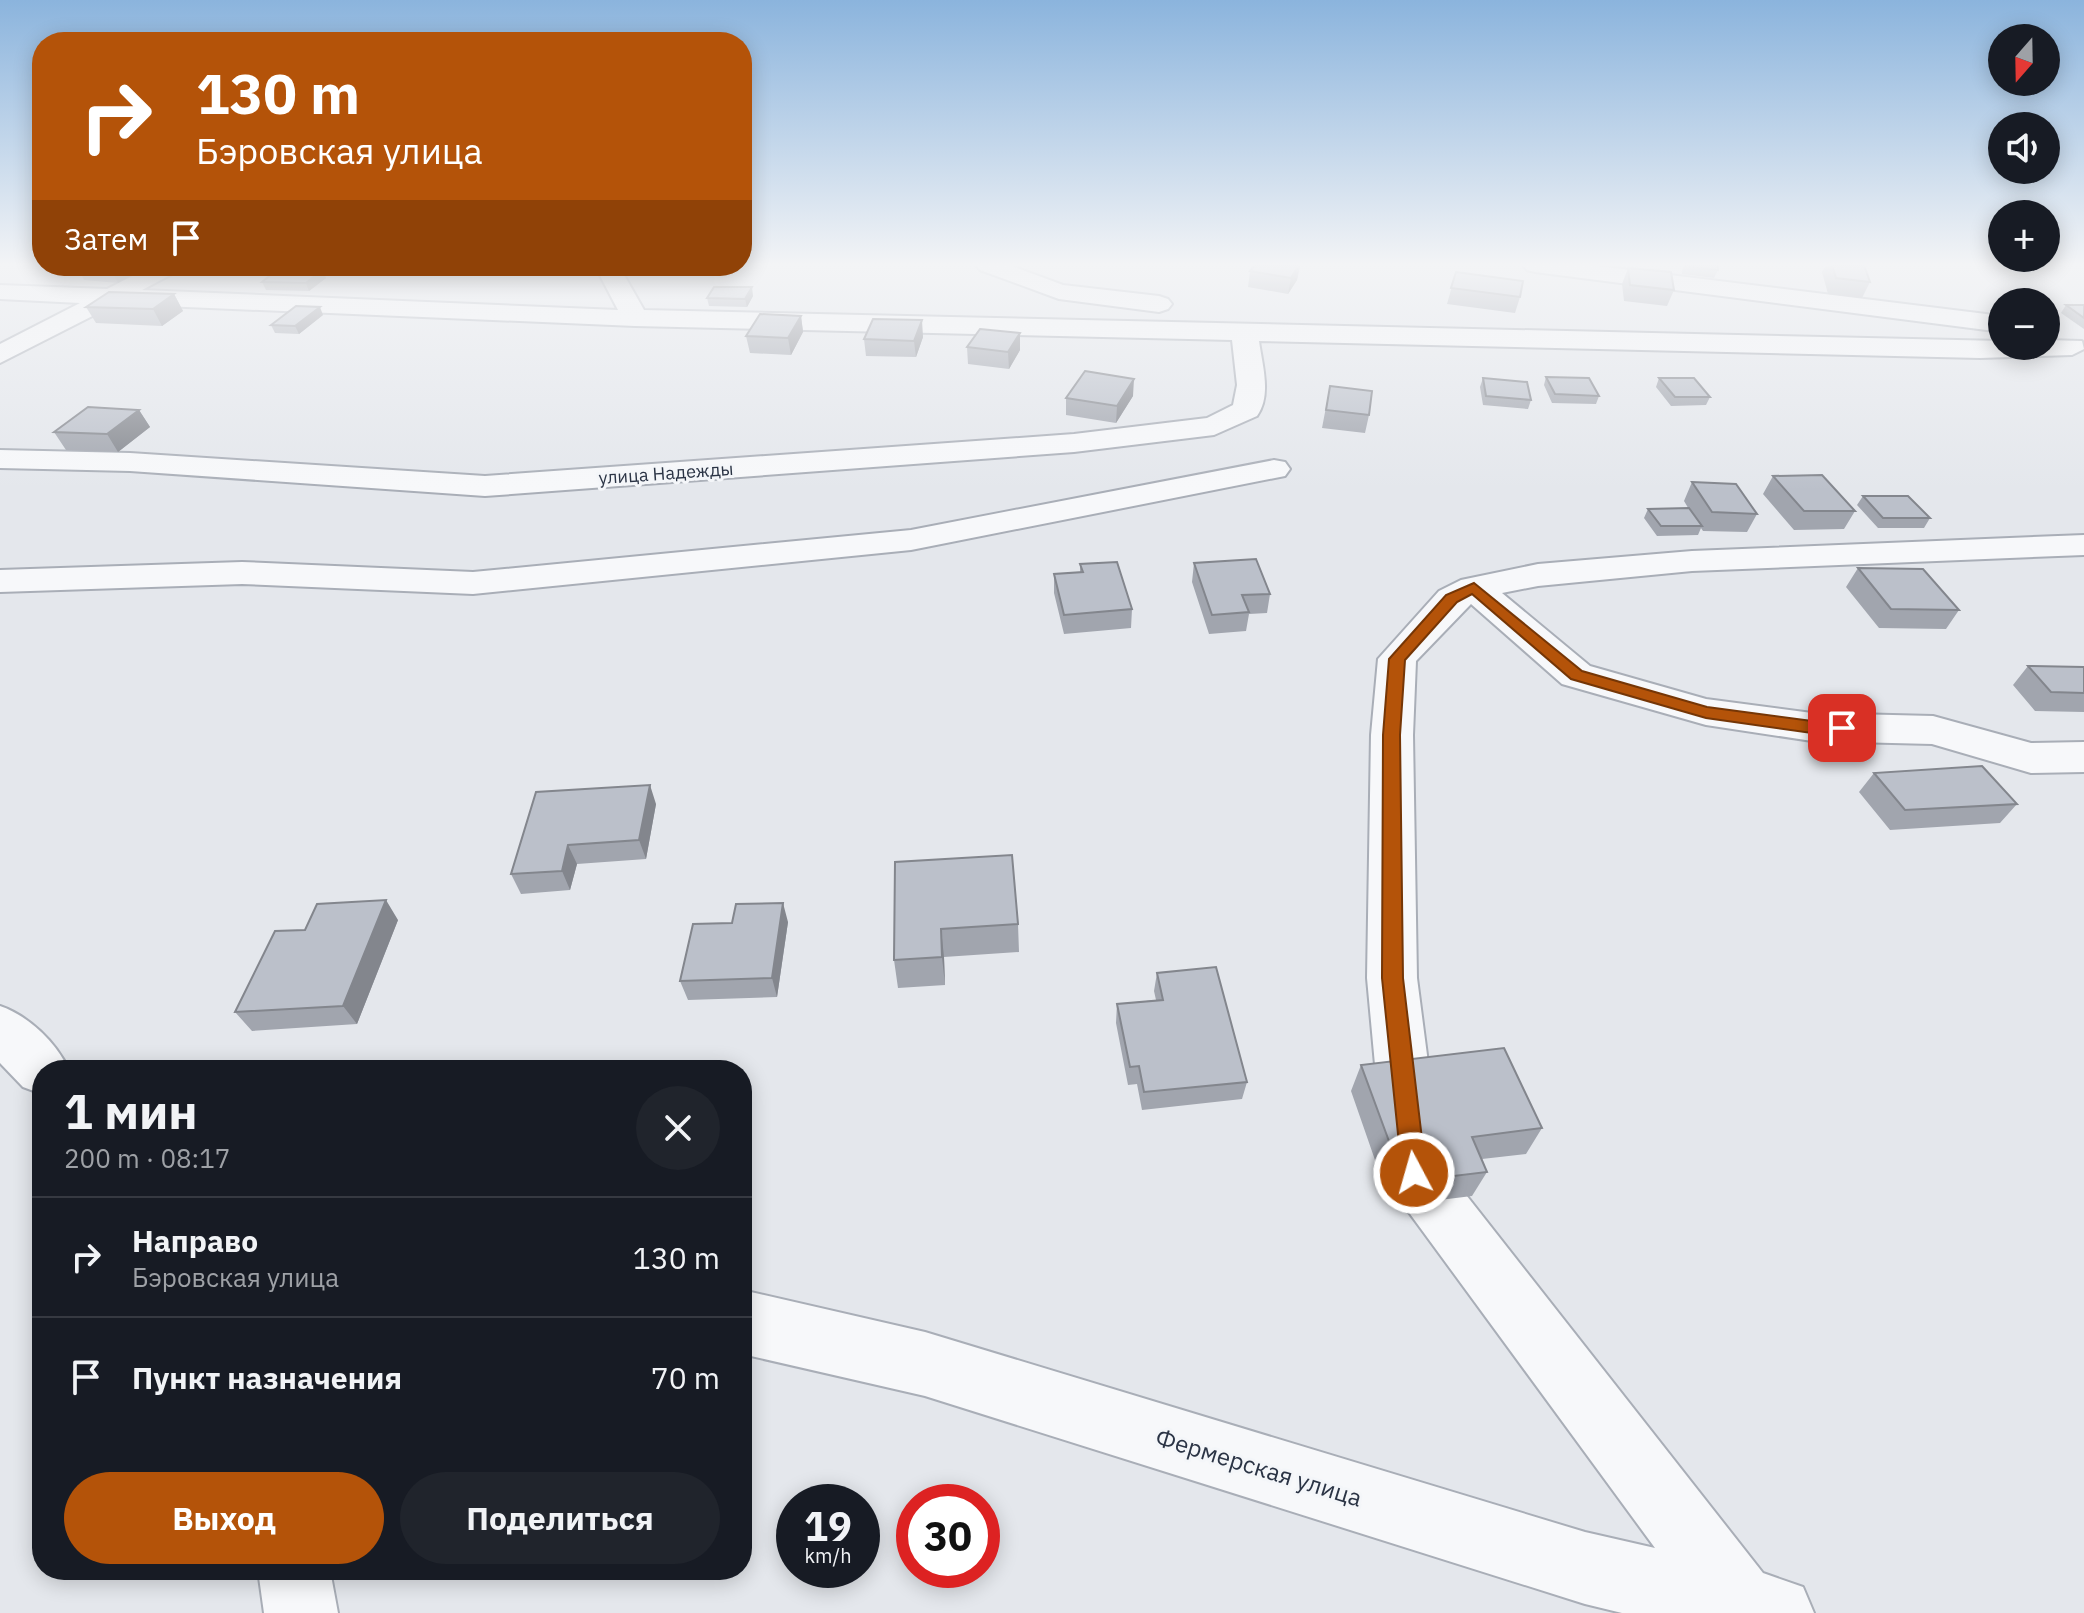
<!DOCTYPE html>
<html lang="ru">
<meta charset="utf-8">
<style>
:root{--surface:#171b24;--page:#20242c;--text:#f1f3f6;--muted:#9ea1a6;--line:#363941;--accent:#b45309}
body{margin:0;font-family:"IBM Plex Sans",sans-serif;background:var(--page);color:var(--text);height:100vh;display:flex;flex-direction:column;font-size:30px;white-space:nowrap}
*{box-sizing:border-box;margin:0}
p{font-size:26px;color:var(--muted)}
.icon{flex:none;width:44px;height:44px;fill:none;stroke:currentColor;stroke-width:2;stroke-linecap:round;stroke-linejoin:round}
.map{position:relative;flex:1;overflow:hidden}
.side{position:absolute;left:32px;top:1060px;width:720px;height:520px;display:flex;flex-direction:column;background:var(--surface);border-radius:32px;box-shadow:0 4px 20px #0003}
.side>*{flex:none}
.banner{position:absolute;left:32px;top:32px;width:720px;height:244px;border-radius:32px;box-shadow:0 4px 20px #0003;background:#b45309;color:#fff;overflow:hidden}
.needle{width:52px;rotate:200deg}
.controls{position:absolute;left:1988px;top:24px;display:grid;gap:16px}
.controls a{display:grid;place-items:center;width:72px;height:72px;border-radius:50%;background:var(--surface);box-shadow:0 4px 20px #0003;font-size:40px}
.speed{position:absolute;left:776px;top:1484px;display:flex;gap:16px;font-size:40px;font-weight:700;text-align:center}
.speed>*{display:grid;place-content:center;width:104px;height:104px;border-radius:50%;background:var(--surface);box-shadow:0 4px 20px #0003;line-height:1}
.speed small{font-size:20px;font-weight:400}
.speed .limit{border:12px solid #d22;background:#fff;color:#111}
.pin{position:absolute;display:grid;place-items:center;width:68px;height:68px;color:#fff;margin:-34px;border-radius:16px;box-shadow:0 4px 12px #0006}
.me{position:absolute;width:88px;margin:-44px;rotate:354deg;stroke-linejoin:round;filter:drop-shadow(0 0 6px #0008)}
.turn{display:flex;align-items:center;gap:28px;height:168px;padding:0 32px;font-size:36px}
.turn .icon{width:104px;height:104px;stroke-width:2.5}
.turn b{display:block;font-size:56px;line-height:68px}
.then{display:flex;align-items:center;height:76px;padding:0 32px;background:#0003;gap:16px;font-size:30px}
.round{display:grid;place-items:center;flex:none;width:84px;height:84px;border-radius:42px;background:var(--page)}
.headline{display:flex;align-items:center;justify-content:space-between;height:136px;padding:0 32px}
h1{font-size:48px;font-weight:800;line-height:60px}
.action{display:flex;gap:16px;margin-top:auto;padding:16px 32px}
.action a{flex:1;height:92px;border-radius:48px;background:var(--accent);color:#fff;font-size:32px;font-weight:800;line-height:92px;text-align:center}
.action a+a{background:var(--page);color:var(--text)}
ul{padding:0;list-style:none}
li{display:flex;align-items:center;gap:24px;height:120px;padding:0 32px;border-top:2px solid var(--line)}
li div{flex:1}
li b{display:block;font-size:30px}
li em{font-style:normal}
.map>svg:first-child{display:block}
</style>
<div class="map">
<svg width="2084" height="1613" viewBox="0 0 2084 1613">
<rect width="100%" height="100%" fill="#e4e7ec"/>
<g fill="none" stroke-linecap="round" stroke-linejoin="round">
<!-- minor casing -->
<g stroke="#a9aeb7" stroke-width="4">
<path id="minor" d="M 976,265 L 1009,265 L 1063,285 L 1159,296 L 1168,299 L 1172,304 L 1168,309 L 1159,312 L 1059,299 L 980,270 Z
M 1523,265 L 1589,265 L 2002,316 L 2002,332 L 1535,272 L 1527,270 Z
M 152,266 L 182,266 L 178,271 L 142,290 L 618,310 L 595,266 L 619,266 L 644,310 L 2002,341 L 2002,346 L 2046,346 L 2046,340 L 2082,341 L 2084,349 L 2072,355 L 1980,358 L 1259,341 C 1262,364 1272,395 1257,416 L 1214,435 L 1074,452 L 485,496 L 130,471 L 0,468 L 0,450 L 130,453 L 485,476 L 1074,434 L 1207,418 L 1233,405 L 1237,385 L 1232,340 L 635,326 L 116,304 L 0,363 L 0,344 L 80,303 L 0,299 L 0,285 L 107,289 Z
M 1274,460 L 1285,462 L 1290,469 L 1285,476 L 911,550 L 473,594 L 242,584 L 0,592 L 0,570 L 242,562 L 473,572 L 911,530 Z
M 2084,535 L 2084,555 L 1692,571 L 1538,586 L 1502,593 L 1590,666 L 1706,699 L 1812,713 L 1933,716 L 2031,743 L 2084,742 L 2084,772 L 2031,773 L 1932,744 L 1812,741 L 1706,725 L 1562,684 L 1471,604 L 1416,661 L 1413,735 L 1417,978 L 1441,1163 L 1763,1573 L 1803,1587 L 1814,1613 L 1622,1613 L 1585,1604 L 925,1396 L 742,1354 L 742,1290 L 925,1332 L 1585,1532 L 1655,1548 L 1394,1192 L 1385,1173 L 1367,978 L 1371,735 L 1378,659 L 1439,591 L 1461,580 L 1538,564 L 1692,551 Z
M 0,1006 C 29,1016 56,1042 69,1070 L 42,1070 L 42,1094 L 23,1087 L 0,1063 Z
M 258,1570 L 330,1570 L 338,1613 L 264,1613 Z"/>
</g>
<!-- minor -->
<use href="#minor" fill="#f7f8fa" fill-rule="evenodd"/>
</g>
<!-- wall -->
<path fill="#a1a5ae" d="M 1300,265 L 1297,280 L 1288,294 L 1248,287 L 1250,271 Z
M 1683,265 L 1718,265 L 1718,270 L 1714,278 L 1682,274 Z
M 1826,265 L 1864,265 L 1870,282 L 1862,298 L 1828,294 L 1822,272 Z
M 1628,268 L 1674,290 L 1667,306 L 1624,301 L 1622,284 Z
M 322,270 L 326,278 L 309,291 L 266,290 L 262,282 Z
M 80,272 L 134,274 L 118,283 L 84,280 Z
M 1456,272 L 1520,297 L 1515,313 L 1447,304 Z
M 174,294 L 183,311 L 162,326 L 96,323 L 86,307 Z
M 753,296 L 747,307 L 709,306 L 707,298 Z
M 2066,305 L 2084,305 L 2084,329 L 2061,313 Z
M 323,315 L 299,334 L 275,333 L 271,325 Z
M 801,316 L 803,332 L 791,355 L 750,353 L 746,336 Z
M 1020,333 L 1020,350 L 1009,369 L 968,364 L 967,347 Z
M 923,337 L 916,357 L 866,356 L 864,339 Z
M 1546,377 L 1599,396 L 1596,404 L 1552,403 L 1544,385 Z
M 1483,378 L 1531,400 L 1528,409 L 1483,405 L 1480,387 Z
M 1659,378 L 1710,397 L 1706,405 L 1671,406 L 1656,387 Z
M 1330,386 L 1369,415 L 1365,433 L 1322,428 Z
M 1133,396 L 1116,423 L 1066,415 L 1066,398 Z
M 139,410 L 150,427 L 118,452 L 66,450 L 54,432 Z
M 1773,476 L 1855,511 L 1844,529 L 1794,530 L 1763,494 Z
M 1692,482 L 1757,514 L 1747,532 L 1703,531 L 1701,528 L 1698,535 L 1657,536 L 1644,518 L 1648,509 L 1690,511 L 1684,501 Z
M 1863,496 L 1930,518 L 1924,528 L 1878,528 L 1857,505 Z
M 1194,563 L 1270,594 L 1267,613 L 1249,614 L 1246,631 L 1209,634 L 1192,582 Z
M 1080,564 L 1132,609 L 1131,628 L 1064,634 L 1054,593 L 1054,574 L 1080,572 Z
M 1858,568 L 1959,610 L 1946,629 L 1879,628 L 1846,587 Z
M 2028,666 L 2084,667 L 2084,712 L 2035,711 L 2013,685 Z
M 1874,773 L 2017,804 L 2000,823 L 1890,830 L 1859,792 Z
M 536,792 L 656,804 L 646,859 L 577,864 L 570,890 L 521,894 L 511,874 Z
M 895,862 L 1018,924 L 1019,952 L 944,957 L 945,985 L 898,988 L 894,960 Z
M 398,920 L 357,1024 L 252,1031 L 235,1012 L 305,930 Z
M 788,922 L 777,997 L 688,1000 L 680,981 L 732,923 Z
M 1157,973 L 1247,1082 L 1242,1099 L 1142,1110 L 1137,1084 L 1128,1085 L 1116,1023 L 1117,1004 L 1156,1000 L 1154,991 Z
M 1361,1065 L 1542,1128 L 1526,1154 L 1482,1159 L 1487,1172 L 1472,1196 L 1391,1206 L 1351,1091 Z"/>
<!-- shaded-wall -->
<path fill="#83868d" d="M 1300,265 L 1297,280 L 1288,294 L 1291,278 Z
M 130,266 L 134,274 L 118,283 L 114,275 Z
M 322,270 L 326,278 L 309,291 L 306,283 Z
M 752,287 L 753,296 L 747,307 L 745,299 Z
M 174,294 L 183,311 L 162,326 L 153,309 Z
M 320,307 L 323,315 L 299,334 L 295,326 Z
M 801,316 L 803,332 L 791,355 L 788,338 Z
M 922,320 L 923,337 L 916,357 L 914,341 Z
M 1020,333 L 1020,350 L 1009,369 L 1008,352 Z
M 1134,379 L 1133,396 L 1116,423 L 1117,406 Z
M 139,410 L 150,427 L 118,452 L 107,434 Z
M 650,785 L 656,804 L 646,859 L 639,840 Z
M 568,845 L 577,864 L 570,890 L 562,871 Z
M 386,900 L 398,920 L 357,1024 L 343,1006 Z
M 783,903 L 788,922 L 777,997 L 772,978 Z
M 941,929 L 944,957 L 945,985 L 942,957 Z"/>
<!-- building -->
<path fill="#bbc0ca" stroke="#83868d" stroke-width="2" d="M 1255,265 L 1299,265 L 1291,278 L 1250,271 Z
M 1685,265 L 1718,265 L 1718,270 L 1685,266 Z
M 1832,265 L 1864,265 L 1870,282 L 1836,278 Z
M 91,266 L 130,266 L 114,275 L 80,272 Z
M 279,268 L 322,270 L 306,283 L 262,282 Z
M 1628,268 L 1671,272 L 1674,290 L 1630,285 Z
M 1456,272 L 1523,281 L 1520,297 L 1451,288 Z
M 714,287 L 752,287 L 745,299 L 707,298 Z
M 109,292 L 174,294 L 153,309 L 86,307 Z
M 2066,305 L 2084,305 L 2084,318 Z
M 296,306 L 320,307 L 295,326 L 271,325 Z
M 760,314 L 801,316 L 788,338 L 746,336 Z
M 873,319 L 922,320 L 914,341 L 864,339 Z
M 980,329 L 1020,333 L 1008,352 L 967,347 Z
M 1085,371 L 1134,379 L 1117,406 L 1066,398 Z
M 1546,377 L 1589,378 L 1599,396 L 1555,394 Z
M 1483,378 L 1527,382 L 1531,400 L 1486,396 Z
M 1659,378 L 1694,378 L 1710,397 L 1675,397 Z
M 1330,386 L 1372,391 L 1369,415 L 1326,410 Z
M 88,407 L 139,410 L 107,434 L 54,432 Z
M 1822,475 L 1855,511 L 1804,511 L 1773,476 Z
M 1692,482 L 1736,484 L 1757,514 L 1712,512 Z
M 1863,496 L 1908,496 L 1930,518 L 1883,518 Z
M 1689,508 L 1702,526 L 1661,526 L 1648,509 Z
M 1256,559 L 1270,594 L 1242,595 L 1249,612 L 1212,615 L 1194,563 Z
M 1117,562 L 1132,609 L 1064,615 L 1054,574 L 1083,572 L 1080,564 Z
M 1858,568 L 1923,569 L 1959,610 L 1891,609 Z
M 2028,666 L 2084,667 L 2084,693 L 2051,692 Z
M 1982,766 L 2017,804 L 1905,810 L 1874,773 Z
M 650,785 L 639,840 L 568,845 L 562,871 L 511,874 L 536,792 Z
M 1012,855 L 1018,924 L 941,929 L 942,957 L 894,960 L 895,862 Z
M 386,900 L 343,1006 L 235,1012 L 275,931 L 305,930 L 317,904 Z
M 783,903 L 772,978 L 680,981 L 693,924 L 732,923 L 736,904 Z
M 1216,967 L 1247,1082 L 1144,1092 L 1139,1066 L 1130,1067 L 1117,1004 L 1163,1000 L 1157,973 Z
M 1504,1048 L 1542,1128 L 1472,1137 L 1487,1172 L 1404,1182 L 1361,1065 Z"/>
<!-- sky -->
<linearGradient id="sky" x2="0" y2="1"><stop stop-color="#8bb4dd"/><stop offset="0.54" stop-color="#f3f4f6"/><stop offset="1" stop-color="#f3f4f6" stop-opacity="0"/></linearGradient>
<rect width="2084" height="490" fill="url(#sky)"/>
<!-- route -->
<path fill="#b45309" stroke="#753606" stroke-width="2" d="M 1474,583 L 1582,671 L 1707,707 L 1812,721 L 1842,722 L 1850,728 L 1842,734 L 1812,733 L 1706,718 L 1571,679 L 1472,594 L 1457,602 L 1405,660 L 1400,735 L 1403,978 L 1426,1173 L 1422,1181 L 1414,1184 L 1406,1181 L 1402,1173 L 1382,978 L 1383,735 L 1389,659 L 1446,595 Z"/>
<g text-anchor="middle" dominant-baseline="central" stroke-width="6" stroke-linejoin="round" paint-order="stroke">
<!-- far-street labels -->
<g font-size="18" fill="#2b3445" stroke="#f4f6f9">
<text transform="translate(666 473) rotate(-4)">улица Надежды</text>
</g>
<!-- near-street labels -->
<g font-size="24" fill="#2b3445" stroke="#f4f6f9">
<text transform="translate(1259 1467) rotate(17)">Фермерская улица</text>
</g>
</g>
</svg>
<div class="controls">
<a><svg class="needle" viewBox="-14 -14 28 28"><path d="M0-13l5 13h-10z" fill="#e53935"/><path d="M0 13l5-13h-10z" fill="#9ea1a6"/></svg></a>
<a><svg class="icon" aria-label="sound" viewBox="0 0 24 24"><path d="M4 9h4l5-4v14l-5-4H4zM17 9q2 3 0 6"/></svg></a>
<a>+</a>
<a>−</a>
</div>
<div class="speed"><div>19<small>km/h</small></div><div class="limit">30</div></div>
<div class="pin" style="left:1842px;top:728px;background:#d93025"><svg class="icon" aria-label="arrive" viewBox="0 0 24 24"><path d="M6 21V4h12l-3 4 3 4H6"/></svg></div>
<svg class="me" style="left:1414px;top:1173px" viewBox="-20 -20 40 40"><circle r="17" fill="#b45309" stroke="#fff" stroke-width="3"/><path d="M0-11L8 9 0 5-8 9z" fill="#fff"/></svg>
<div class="banner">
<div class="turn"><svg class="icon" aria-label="right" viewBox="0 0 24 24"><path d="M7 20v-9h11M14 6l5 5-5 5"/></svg><div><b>130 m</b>Бэровская улица</div></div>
<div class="then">Затем<svg class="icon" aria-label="arrive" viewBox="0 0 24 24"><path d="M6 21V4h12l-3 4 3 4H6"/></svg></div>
</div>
<section class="side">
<div class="headline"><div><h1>1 мин</h1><p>200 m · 08:17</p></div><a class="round"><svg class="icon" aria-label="close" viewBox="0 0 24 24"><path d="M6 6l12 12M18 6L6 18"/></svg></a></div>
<ul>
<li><svg class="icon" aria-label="right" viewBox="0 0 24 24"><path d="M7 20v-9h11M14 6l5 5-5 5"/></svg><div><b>Направо</b><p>Бэровская улица</p></div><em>130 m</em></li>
<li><svg class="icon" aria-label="arrive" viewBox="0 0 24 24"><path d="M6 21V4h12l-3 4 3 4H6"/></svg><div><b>Пункт назначения</b></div><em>70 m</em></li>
</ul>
<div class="action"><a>Выход</a><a>Поделиться</a></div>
</section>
</div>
